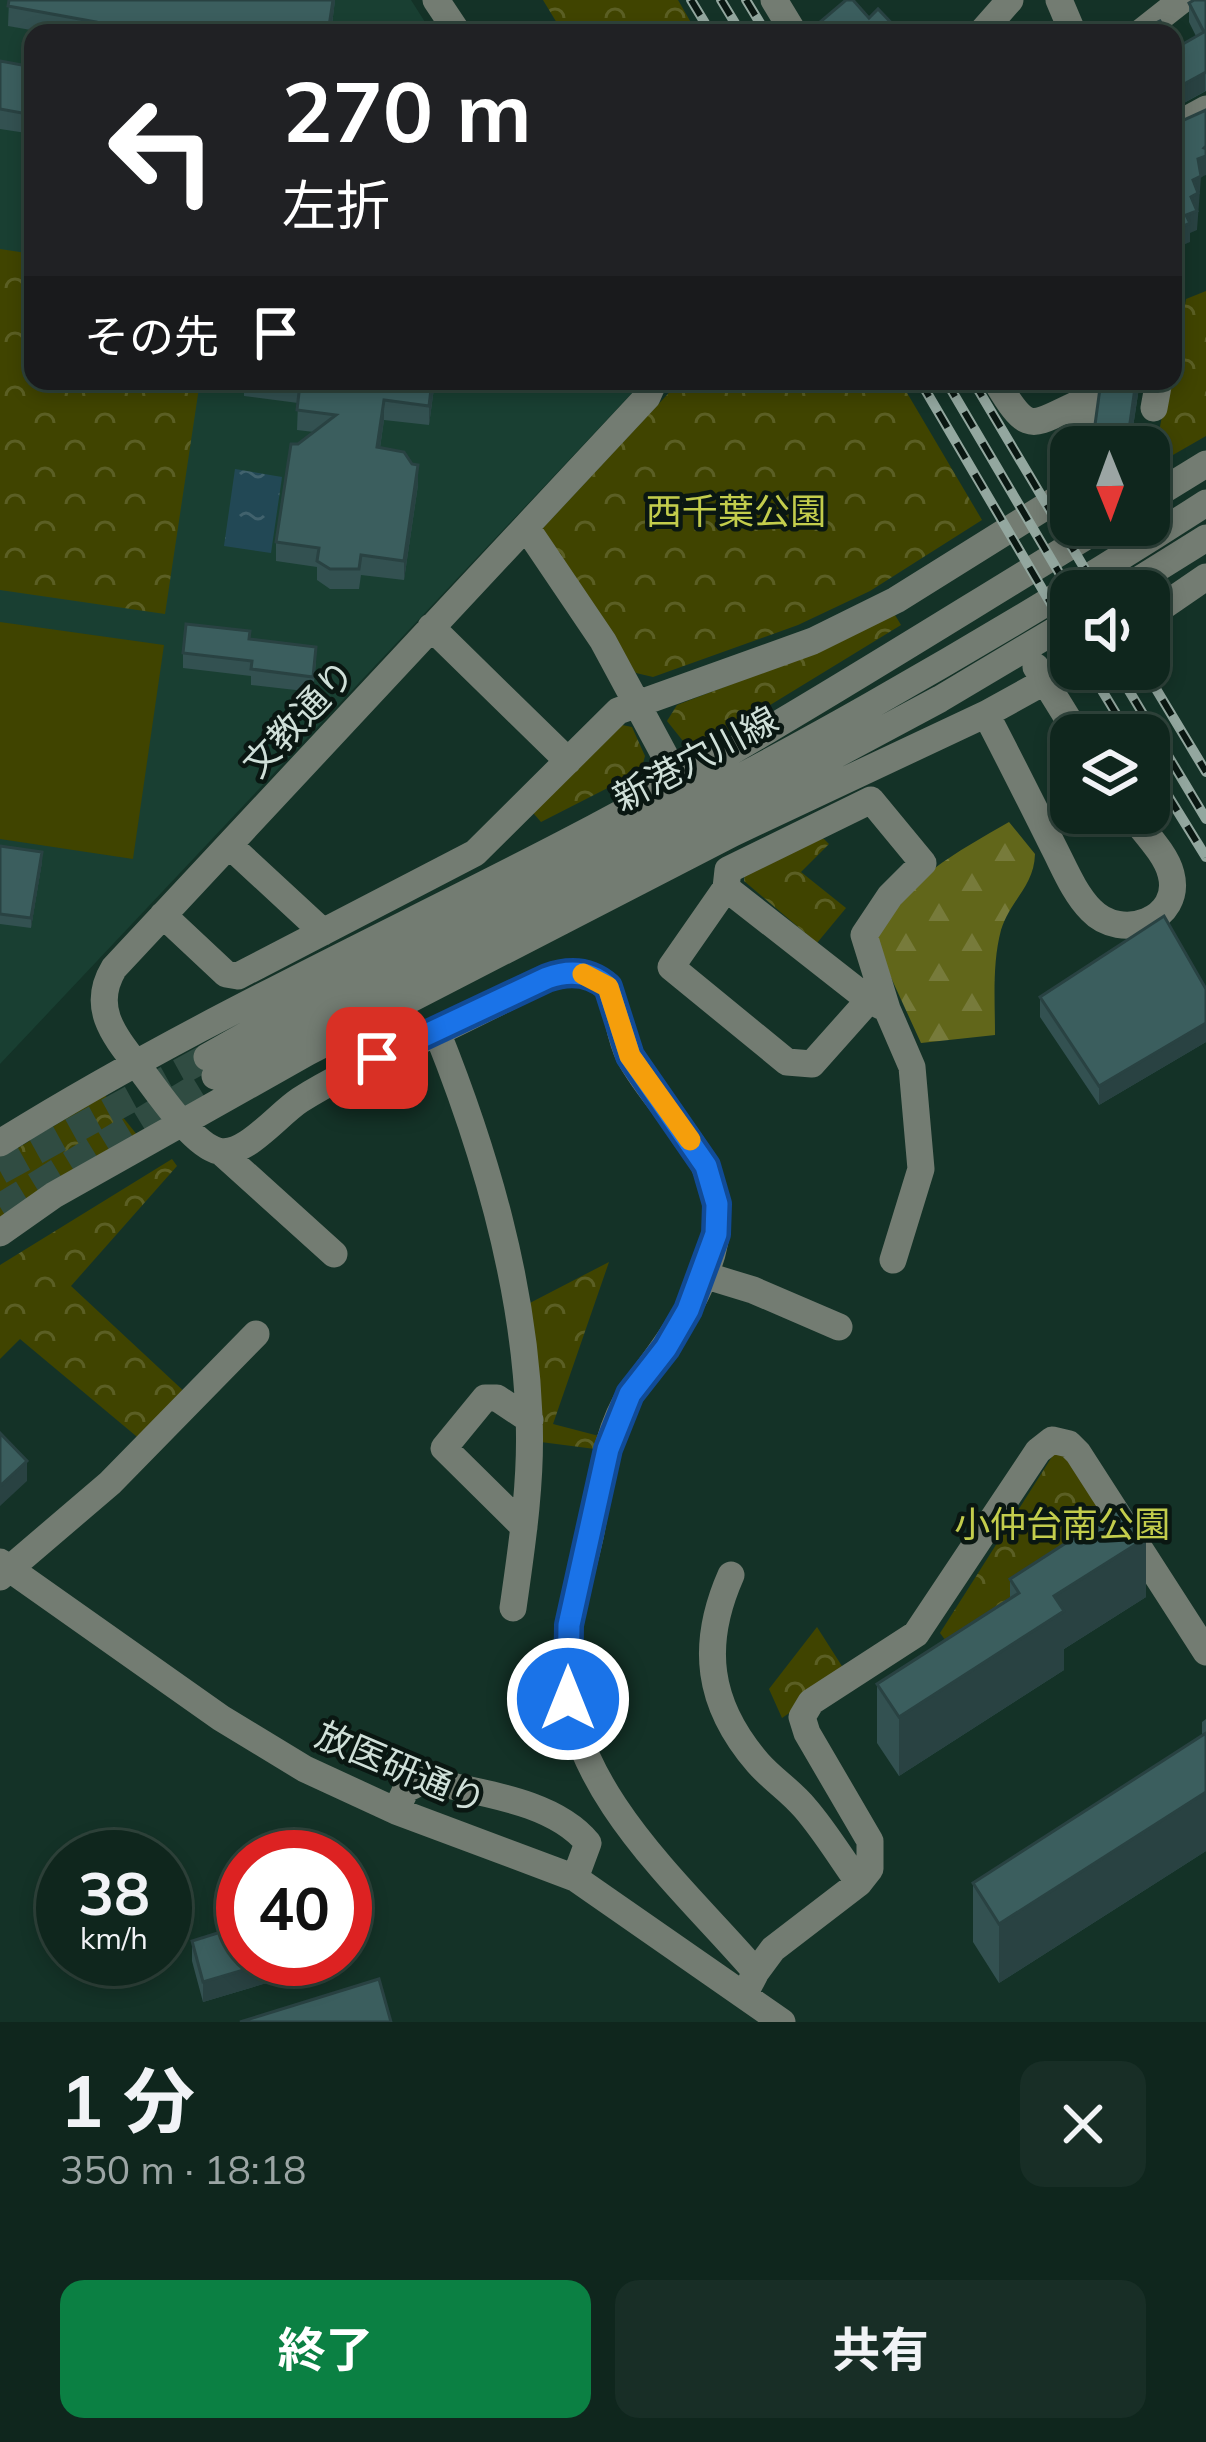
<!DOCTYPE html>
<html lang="ja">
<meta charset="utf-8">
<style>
:root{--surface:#0f261d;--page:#182e26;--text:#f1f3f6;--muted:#9ba5a4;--line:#2f433b;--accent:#0b8043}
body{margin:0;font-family:Mulish,"Noto Sans JP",sans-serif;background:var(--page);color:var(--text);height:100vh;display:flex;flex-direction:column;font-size:45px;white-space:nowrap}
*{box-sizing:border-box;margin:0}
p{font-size:39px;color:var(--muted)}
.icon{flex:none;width:66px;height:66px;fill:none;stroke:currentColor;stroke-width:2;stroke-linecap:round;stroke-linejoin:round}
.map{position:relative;height:2022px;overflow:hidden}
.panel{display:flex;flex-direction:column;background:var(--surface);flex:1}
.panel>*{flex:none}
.guide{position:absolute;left:24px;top:24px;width:1158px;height:366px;border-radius:24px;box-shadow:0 6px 18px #0003,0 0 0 3px var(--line);background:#202124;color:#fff;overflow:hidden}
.needle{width:78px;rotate:179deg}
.fabs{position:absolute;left:1050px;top:426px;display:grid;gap:24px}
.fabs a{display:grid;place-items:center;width:120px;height:120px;border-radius:24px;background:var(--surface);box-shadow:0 6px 18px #0003,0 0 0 3px var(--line);font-size:60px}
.speed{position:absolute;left:36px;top:1830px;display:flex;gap:24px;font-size:60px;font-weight:700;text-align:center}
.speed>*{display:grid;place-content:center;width:156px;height:156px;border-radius:50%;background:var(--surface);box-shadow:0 6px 18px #0003,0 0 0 3px var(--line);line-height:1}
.speed small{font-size:30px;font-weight:400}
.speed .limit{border:18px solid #d22;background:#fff;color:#111}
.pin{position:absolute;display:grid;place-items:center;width:102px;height:102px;color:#fff;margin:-51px;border-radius:24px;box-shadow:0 6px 18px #0006}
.me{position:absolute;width:132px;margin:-66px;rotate:0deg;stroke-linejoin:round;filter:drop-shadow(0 0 9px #0008)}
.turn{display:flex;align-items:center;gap:42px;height:252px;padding:0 60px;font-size:54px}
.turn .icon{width:156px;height:156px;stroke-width:2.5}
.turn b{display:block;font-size:84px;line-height:102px}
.then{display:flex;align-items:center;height:114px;padding:0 60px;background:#0003;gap:24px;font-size:45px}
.round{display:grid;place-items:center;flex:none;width:126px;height:126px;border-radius:24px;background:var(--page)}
.overview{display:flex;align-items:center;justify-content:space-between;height:204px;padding:0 60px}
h1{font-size:72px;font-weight:700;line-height:90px}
.button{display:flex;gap:24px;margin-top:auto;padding:24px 60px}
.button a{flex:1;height:138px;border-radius:24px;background:var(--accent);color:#fff;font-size:48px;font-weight:700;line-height:138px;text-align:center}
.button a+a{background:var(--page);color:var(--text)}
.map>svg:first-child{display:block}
</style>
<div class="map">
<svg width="1206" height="2022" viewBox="0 0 1206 2022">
<defs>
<pattern id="forest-firs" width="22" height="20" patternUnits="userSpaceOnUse" patternTransform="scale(3)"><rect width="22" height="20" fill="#61661a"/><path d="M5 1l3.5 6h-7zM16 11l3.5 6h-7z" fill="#777b3b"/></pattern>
<pattern id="park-crowns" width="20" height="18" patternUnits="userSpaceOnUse" patternTransform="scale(3)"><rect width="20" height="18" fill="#404400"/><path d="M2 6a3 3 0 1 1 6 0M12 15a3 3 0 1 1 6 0" fill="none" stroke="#5b5f24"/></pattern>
<pattern id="water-ripples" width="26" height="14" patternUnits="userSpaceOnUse" patternTransform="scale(3)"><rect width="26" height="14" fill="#224855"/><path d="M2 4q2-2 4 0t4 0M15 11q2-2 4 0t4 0" fill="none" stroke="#41626d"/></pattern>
</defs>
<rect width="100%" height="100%" fill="#143227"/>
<!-- built -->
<path fill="#193f32" d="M 0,0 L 411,0 L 432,33 L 33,33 L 33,381 L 634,381 L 633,392 L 0,1064 Z"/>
<!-- forest -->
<path fill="url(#forest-firs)" d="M 1009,822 L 1035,854 C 1034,887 1010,900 1001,930 C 992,964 995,1001 995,1035 L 921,1043 L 871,934 C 903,882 958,851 1009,822 Z"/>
<!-- park -->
<path fill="url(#park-crowns)" d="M 543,0 L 678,0 L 697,33 L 563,33 Z
M 0,249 L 33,254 L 33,381 L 200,381 L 165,614 L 0,590 Z
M 1206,291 L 1206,436 L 1152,467 L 1169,381 L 1173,381 L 1186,299 Z
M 680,381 L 900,381 L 982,520 L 870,591 L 798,625 L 653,677 L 636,673 L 541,530 Z
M 892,610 L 901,625 L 718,737 L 698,747 L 687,746 L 667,721 L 677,705 L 813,653 Z
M 612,723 L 632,727 L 645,756 L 641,771 L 541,822 L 528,807 Z
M 814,837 L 824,839 L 829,844 L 801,872 L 846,908 L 817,943 L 744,881 L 745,871 Z
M 105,1095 L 138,1136 L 0,1223 L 0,1159 Z
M 172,1159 L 177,1166 L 71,1286 L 188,1395 L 142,1441 L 20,1339 L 0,1359 L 0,1265 Z
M 609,1262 L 553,1424 L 599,1436 L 595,1449 L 533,1441 L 524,1306 Z
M 1055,1452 L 1071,1453 L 1126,1537 L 949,1645 L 940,1633 Z
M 817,1627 L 847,1674 L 782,1718 L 769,1689 Z"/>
<!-- pitch -->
<path fill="#404400" d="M 0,622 L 164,645 L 133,859 L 0,839 Z"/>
<!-- water -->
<path fill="url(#water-ripples)" d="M 235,469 L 282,477 L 271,553 L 224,546 Z"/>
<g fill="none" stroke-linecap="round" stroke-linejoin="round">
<!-- minor-tunnel -->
<path stroke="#304c42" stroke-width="27" stroke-dasharray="27 14" stroke-linecap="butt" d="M 0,1171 L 207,1057
M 0,1207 L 215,1076"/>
<!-- minor -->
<path stroke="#737c72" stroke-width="27" d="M 436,0 L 458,33
M 774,0 L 794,33
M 1059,0 L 1073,33
M 981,33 L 1010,0
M 1140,33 L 1182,0
M 1173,127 L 1206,109
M 654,381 L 647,397 L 114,968 C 91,1006 112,1033 137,1065 C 155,1087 191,1144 218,1151 C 244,1158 277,1115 300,1100 C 345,1071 393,1054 440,1031 C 476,1014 512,995 547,978 C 569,970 590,971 608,987 C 618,1009 618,1034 629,1056 C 656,1107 707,1143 716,1203 C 726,1269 669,1340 633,1390 C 604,1432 600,1489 590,1537 C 580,1581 565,1626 566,1671 C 569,1791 683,1887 756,1972 L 744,1995
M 996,381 C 1030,438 1030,425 1084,401
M 1154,408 L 1159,381
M 1077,447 L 1088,381
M 1149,499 L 1206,464
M 526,527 L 603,641 L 678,780
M 1121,591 L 1206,538
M 1149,616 L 1206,577
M 431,627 L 568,761
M 1036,667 L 1078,735
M 986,714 C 1009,758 1031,802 1053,846 C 1064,867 1074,893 1091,910 C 1121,942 1183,920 1171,874 C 1166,853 1142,830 1130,813
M 229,845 L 323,932
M 726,888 L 728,870 L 871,800 L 923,863 L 890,896 L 864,935 L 887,1009
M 163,915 L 226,974 L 238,976 L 475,853 L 618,711 L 813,641 L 896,600 L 1056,500 L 1068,488 L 1071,477
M 869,1000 L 812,1064 L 787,1062 L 671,967 L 726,888 L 869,1000 L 887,1009 L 912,1067 L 921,1169 L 893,1260
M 437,1032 C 486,1154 524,1284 529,1416 C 532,1480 522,1545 513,1608
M 207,1057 C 425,933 652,830 870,706 C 983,642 1096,574 1206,503
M 215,1076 L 372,990 L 634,863 L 940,699 L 1071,621
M 0,1143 C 181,1030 374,942 563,844 C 749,748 926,633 1105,525
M 221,1152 L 334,1254
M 0,1233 L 54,1195 L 308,1052 L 733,833 L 986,714 L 1071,667
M 704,1275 L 753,1290 L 839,1327
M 524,1527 L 444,1448 L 485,1398 L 497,1398 L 530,1420
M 0,1562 L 221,1718 L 305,1769 L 396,1811 L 575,1878 L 782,2022
M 731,1575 C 700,1645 707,1704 758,1763 C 772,1779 791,1791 805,1808 C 825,1831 841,1858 859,1883
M 0,1577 L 110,1483 L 256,1334
M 396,1811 L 406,1789 L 425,1780 C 477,1793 553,1800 588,1843 L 575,1878
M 756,1972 L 773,1949 L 859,1883 L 870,1869 L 870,1841 L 807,1733 L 802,1717 L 811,1702 L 916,1634 L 1038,1451 L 1052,1440 L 1069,1444 L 1078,1453 L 1206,1652"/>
<!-- rail casing -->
<g stroke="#93a79f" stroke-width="10">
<path id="rail" d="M 691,0 L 711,33
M 721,0 L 741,33
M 746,0 L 766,33
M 920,381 L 1071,638
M 946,381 L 1071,593
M 973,381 L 1098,591
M 1089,669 L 1129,735
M 1116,669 L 1206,819
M 1144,669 L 1206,772
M 1149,765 L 1206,857"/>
</g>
<!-- rail -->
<use href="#rail" stroke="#0a1712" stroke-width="6" stroke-dasharray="18" stroke-linecap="butt"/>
</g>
<!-- wall -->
<path fill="#335151" d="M 9,0 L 335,0 L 331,33 L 48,33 L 8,26 Z
M 1206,0 L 1206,91 L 1173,109 L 1176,48 L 1196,36 L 1189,22 L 1189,3 Z
M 0,61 L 33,67 L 33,134 L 0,129 Z
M 244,381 L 435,381 L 429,425 L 384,420 L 380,448 L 418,485 L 404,580 L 361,575 L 359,589 L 330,589 L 317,580 L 317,567 L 276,561 L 276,542 L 298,444 L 314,432 L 297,430 L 298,403 L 244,396 Z
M 1140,381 L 1130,447 L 1094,447 L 1094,432 Z
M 250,639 L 316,662 L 313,692 L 251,685 L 251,676 L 183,668 L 183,653 Z
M 0,846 L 42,862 L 31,928 L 0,924 Z
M 1206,989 L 1206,1042 L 1099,1105 L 1040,1017 L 1040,997 Z
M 1010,1579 L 1146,1597 L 1064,1649 L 1064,1670 L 899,1776 L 877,1743 L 877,1684 L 1010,1599 Z
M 1206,1719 L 1206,1851 L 999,1983 L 973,1942 L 973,1883 L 1202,1736 L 1202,1722 Z
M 192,1941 L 330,1959 L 330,1964 L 203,2002 L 192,1961 Z"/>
<!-- shaded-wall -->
<path fill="#294242" d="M 333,0 L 335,0 L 331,33 L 328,33 Z
M 1205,72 L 1205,91 L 1173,109 L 1173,90 Z
M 1206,146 L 1206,175 L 1201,177 L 1197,230 L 1190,233 L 1190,242 L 1174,249 L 1174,230 L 1186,215 L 1198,159 Z
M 432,381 L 435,381 L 429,425 L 429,406 Z
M 1136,381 L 1140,381 L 1130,447 L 1127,447 Z
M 384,400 L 384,420 L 377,467 L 377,447 Z
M 418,465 L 418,485 L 404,580 L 404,561 Z
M 42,852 L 42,862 L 31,928 L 31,918 Z
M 1206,1023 L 1206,1042 L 1099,1105 L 1099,1086 Z
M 27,1461 L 27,1481 L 0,1506 L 0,1486 Z
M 1146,1538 L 1146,1597 L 1064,1649 L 1064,1670 L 899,1776 L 899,1717 L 1054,1596 Z
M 1206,1792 L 1206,1851 L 999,1983 L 999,1924 Z
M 281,1959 L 330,1959 L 330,1964 L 203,2002 L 203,1982 Z"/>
<!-- building -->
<path fill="#3b5e5e" stroke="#294242" stroke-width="3" d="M 9,0 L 333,0 L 328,33 L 155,33 L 116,26 L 114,33 L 94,33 L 96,22 L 8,6 Z
M 846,0 L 853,0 L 869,18 L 878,9 L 901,33 L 817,33 L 813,28 Z
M 1194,0 L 1206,0 L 1206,72 L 1173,90 L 1173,42 L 1176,48 L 1204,32 L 1189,3 Z
M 1160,21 L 1168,33 L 1136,33 Z
M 0,61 L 33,67 L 33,115 L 0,109 Z
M 1206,110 L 1206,146 L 1204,148 L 1206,149 L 1206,156 L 1198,159 L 1201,176 L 1193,180 L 1198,193 L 1191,197 L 1197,211 L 1186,215 L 1190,223 L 1174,230 L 1173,125 Z
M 281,381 L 432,381 L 429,406 L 384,400 L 377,447 L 404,452 L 412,464 L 418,465 L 404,561 L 361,555 L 359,569 L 330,569 L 317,561 L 319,548 L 276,542 L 291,444 L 298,444 L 336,415 L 297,410 L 300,384 Z
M 1101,381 L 1136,381 L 1127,444 L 1112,442 L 1113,435 L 1094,432 Z
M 186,624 L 250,631 L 249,639 L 316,647 L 313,677 L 251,669 L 252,661 L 183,653 Z
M 0,846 L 42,852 L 31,918 L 0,914 Z
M 1164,916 L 1206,989 L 1206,1023 L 1099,1086 L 1040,997 Z
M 0,1433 L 27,1461 L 0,1486 Z
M 1125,1505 L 1146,1538 L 1054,1596 L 1064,1611 L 899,1717 L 877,1684 L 1019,1593 L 1010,1579 Z
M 1206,1733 L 1206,1792 L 999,1924 L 973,1883 Z
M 243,1925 L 243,1959 L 281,1959 L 203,1982 L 192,1941 Z
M 379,1979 L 391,2022 L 240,2022 Z"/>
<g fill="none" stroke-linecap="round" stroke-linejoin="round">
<!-- route casing -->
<g stroke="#114b97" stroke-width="30">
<path id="route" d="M 377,1058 L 547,978 C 569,970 590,971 608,987 L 630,1056 L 706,1166 L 717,1204 L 716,1234 L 688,1310 L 666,1348 L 630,1394 L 608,1449 L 569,1625 L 568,1699"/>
</g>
<!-- route -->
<use href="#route" stroke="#1a73e8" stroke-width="21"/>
<!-- slow -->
<path stroke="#f59e0b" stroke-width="21" d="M 583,974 L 608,987 L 630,1056 L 690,1140"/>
</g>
<g text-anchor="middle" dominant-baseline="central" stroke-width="9" stroke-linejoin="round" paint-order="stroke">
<!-- park labels -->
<g font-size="36" fill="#c3cd4c" stroke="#0a1712">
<text x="736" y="510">西千葉公園</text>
<text x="1062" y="1523">小仲台南公園</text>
</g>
<!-- street labels -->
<g font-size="36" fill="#cfdfd8" stroke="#0a1712">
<text transform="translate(298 718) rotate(-47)">文教通り</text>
<text transform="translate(695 758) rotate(-28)">新港穴川線</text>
<text transform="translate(401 1767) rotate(23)">放医研通り</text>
</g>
</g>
</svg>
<div class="fabs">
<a><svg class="needle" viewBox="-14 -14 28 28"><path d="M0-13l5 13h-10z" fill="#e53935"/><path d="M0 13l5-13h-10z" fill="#9ba5a4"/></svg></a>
<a><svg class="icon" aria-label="sound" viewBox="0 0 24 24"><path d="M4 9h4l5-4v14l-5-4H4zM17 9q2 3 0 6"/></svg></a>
<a><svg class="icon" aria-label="layers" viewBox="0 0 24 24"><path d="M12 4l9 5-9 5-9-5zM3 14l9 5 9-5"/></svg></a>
</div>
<div class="speed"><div>38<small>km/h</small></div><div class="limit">40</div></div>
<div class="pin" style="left:377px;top:1058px;background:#d93025"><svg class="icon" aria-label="arrive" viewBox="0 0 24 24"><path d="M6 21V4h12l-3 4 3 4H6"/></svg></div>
<svg class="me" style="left:568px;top:1699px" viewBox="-20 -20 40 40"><circle r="17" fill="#1a73e8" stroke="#fff" stroke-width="3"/><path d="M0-11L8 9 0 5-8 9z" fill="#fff"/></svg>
<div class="guide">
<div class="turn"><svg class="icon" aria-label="left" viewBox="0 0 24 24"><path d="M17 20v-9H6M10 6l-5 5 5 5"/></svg><div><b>270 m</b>左折</div></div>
<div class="then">その先<svg class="icon" aria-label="arrive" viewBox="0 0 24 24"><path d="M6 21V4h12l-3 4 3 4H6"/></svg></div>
</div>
</div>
<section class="panel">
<div class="overview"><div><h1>1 分</h1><p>350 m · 18:18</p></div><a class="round"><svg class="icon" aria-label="close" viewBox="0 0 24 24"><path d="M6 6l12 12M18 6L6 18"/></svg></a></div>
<div class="button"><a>終了</a><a>共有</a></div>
</section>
